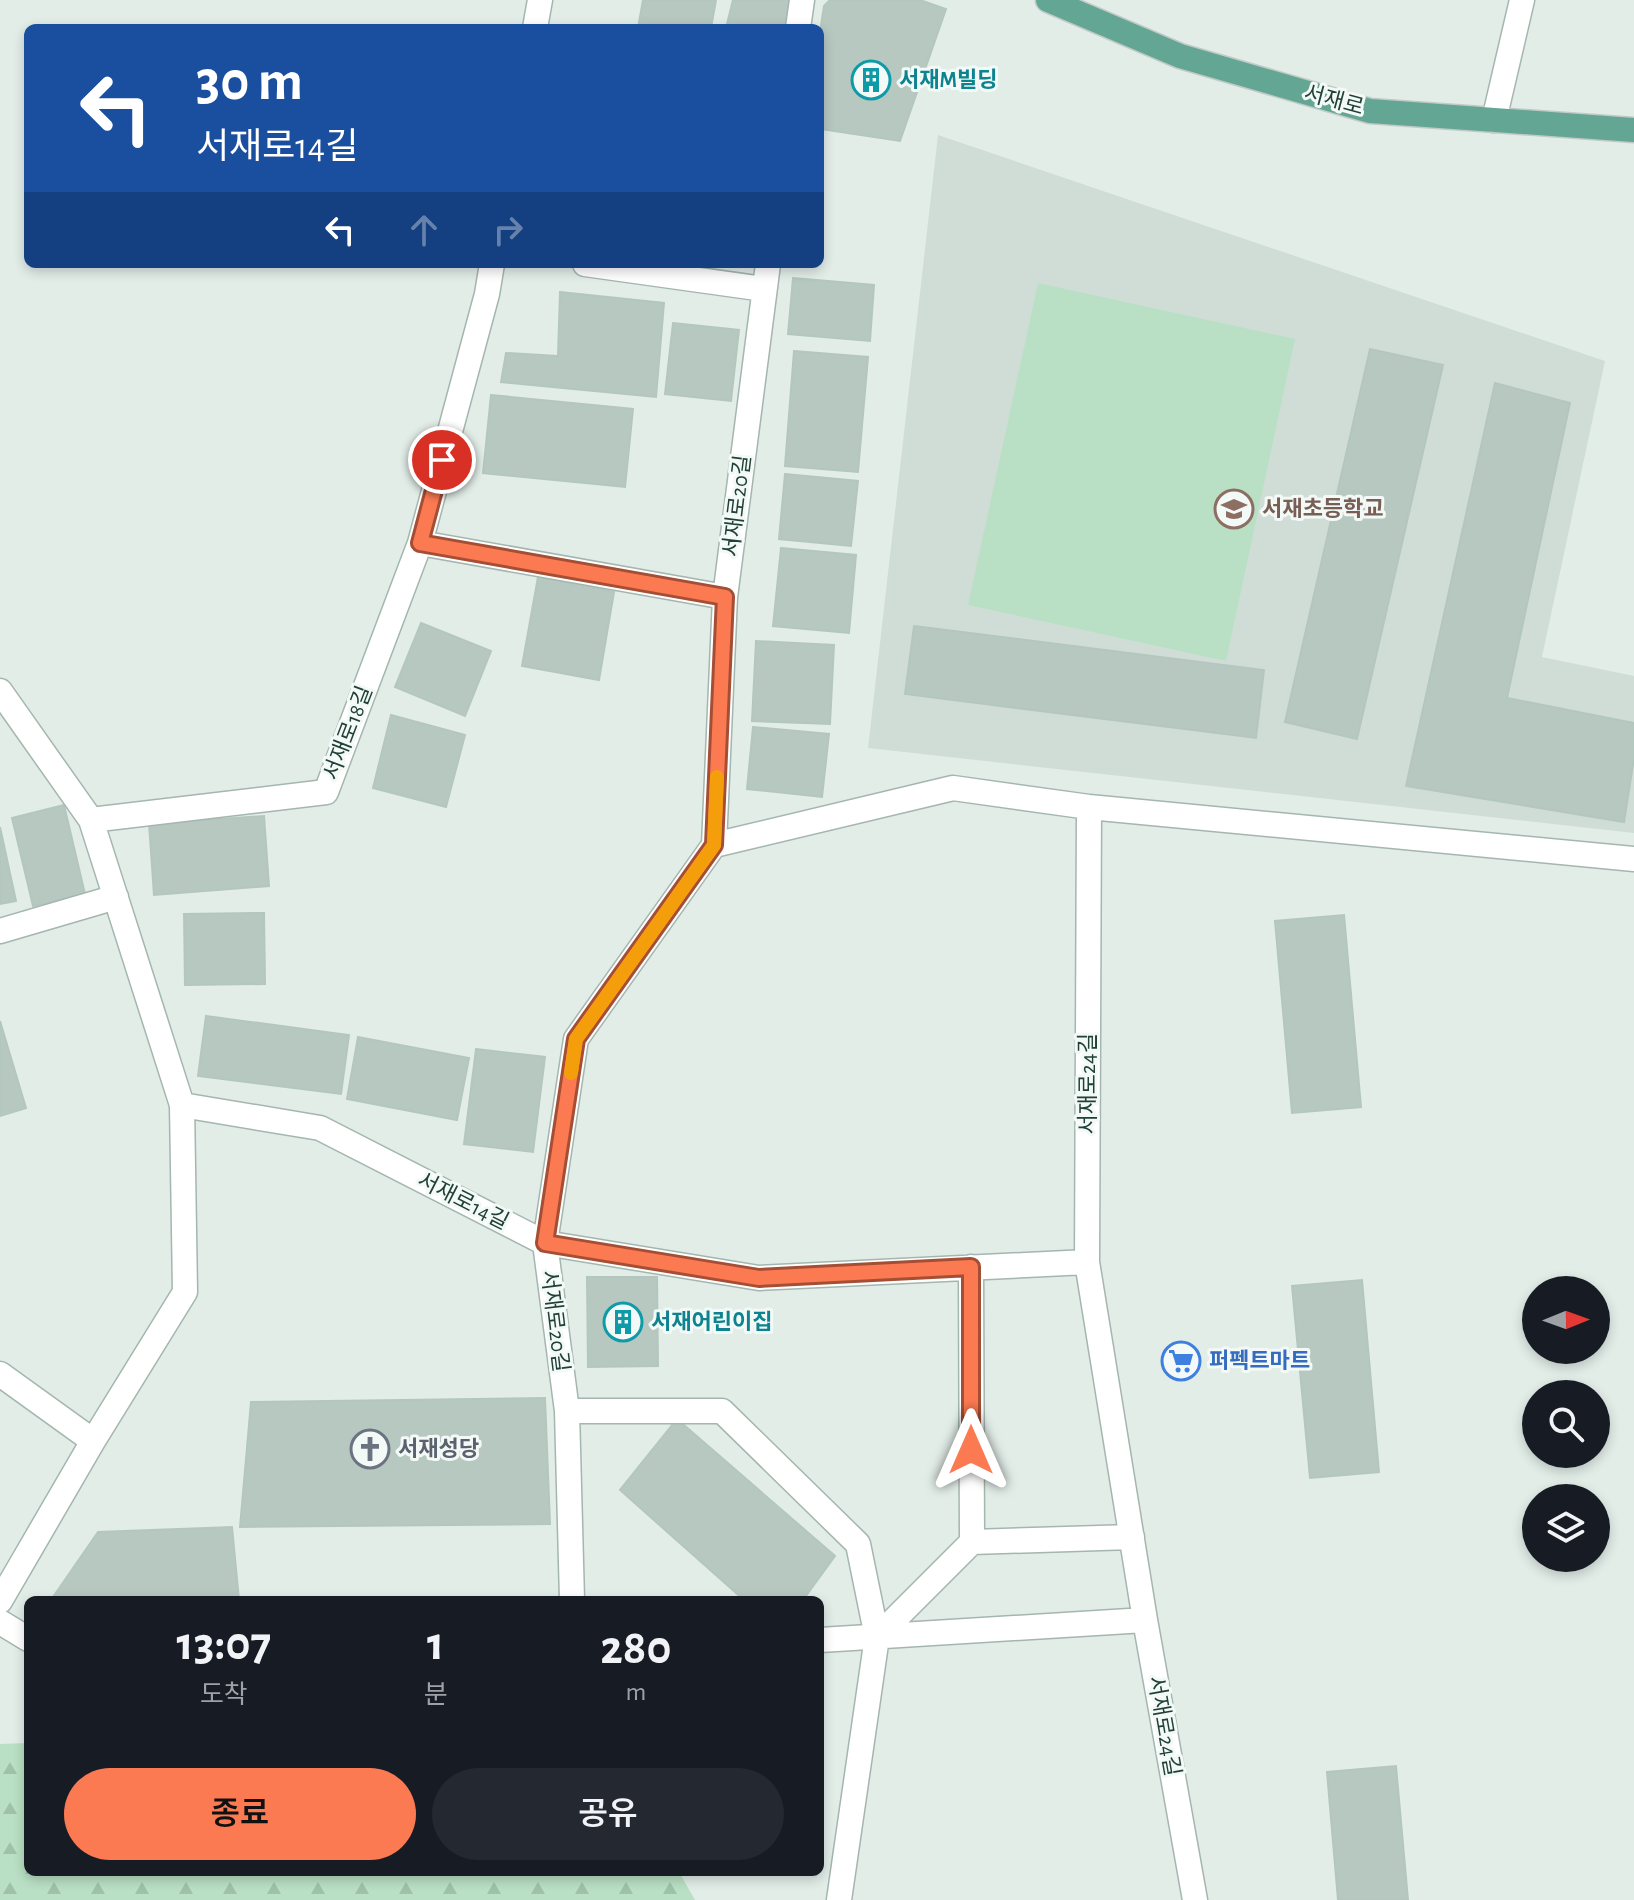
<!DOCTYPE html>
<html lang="ko">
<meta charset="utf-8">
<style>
:root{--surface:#171b24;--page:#242831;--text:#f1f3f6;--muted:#9ea1a6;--accent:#fc7a52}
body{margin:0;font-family:"Alegreya Sans","Noto Sans KR",sans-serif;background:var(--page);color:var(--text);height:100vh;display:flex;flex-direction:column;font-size:30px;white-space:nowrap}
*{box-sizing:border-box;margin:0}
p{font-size:26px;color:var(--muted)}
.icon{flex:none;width:44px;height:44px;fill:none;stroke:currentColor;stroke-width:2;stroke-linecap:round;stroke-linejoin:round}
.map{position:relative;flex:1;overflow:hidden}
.drawer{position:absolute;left:24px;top:1596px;width:800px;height:280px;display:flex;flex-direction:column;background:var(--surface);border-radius:12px;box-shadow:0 4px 12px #0003}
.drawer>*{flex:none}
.hud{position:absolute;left:24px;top:24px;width:800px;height:244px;border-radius:12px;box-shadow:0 4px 12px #0003;background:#1a4fa0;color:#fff;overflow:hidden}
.needle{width:52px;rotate:89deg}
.controls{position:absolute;left:1522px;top:1276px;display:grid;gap:16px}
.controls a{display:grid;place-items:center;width:88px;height:88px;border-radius:50%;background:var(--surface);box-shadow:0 4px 12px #0003;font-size:40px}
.pin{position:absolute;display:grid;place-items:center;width:68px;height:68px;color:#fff;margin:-34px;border:4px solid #fff;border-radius:50%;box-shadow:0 2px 8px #0007}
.me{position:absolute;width:88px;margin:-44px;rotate:0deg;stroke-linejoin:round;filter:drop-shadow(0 0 6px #0008)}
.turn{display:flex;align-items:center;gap:28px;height:168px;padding:0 40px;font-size:36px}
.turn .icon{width:104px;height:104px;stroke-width:2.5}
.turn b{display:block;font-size:56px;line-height:68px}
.lanes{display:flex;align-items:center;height:76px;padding:0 40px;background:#0003;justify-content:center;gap:40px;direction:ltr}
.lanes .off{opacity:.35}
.eta{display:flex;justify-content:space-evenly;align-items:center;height:136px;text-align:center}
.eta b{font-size:48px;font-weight:600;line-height:56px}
.cta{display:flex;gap:16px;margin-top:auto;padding:16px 40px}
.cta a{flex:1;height:92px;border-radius:48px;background:var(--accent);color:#111;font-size:32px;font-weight:600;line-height:92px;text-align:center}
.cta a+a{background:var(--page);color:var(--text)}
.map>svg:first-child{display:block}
</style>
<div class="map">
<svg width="1634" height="1900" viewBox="0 0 1634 1900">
<defs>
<pattern id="forest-firs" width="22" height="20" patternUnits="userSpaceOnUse" patternTransform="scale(2)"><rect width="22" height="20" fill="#b9e0c4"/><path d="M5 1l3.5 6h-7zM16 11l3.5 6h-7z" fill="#9fc1a9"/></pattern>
</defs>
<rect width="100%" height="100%" fill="#e2ede8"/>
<!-- built -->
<path fill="#d0ddd7" d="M 938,135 L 1605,361 L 1542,657 L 1634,676 L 1634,833 L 868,748 Z"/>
<!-- forest -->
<path fill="url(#forest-firs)" d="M 28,1743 L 28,1872 L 679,1872 L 695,1900 L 0,1900 L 0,1744 Z"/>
<!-- pitch -->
<path fill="#b9e0c4" d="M 1038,283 L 1295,339 L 1226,661 L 968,605 Z"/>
<!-- building -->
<path fill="#b7c8c1" stroke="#b4c7bf" stroke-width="2" d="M 643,0 L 716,0 L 711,28 L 638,28 Z
M 733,0 L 793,0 L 788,28 L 726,28 Z
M 830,0 L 920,0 L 946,9 L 900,141 L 820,129 L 820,32 L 824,6 Z
M 793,278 L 874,285 L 870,341 L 788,334 Z
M 560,292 L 664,303 L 656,397 L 501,382 L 506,353 L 558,356 Z
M 673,323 L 739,330 L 731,401 L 665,394 Z
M 1370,349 L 1443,365 L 1357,739 L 1285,722 Z
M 794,351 L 868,357 L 858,472 L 785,466 Z
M 1495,383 L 1570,403 L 1507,698 L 1634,723 L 1634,758 L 1624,822 L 1406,786 Z
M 491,395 L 633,409 L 625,487 L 483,473 Z
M 785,474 L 858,481 L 851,546 L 779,539 Z
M 781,548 L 856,555 L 849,633 L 773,626 Z
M 538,577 L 614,592 L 599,680 L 522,666 Z
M 421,623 L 491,651 L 465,716 L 395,687 Z
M 914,626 L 1264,670 L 1256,738 L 905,694 Z
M 756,641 L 834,645 L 830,724 L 752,721 Z
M 391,715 L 465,735 L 446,807 L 373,788 Z
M 753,727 L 829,734 L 822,797 L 747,789 Z
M 64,805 L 85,894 L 33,906 L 12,818 Z
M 264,816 L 269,886 L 154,895 L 149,824 Z
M 0,827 L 16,901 L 0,904 Z
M 264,913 L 265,984 L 185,985 L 184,914 Z
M 1344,915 L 1361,1107 L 1292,1113 L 1275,921 Z
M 206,1016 L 349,1035 L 341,1094 L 198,1076 Z
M 0,1021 L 26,1108 L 0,1116 Z
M 358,1037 L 469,1058 L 457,1120 L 347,1099 Z
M 476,1049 L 545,1057 L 533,1152 L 464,1144 Z
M 587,1277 L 657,1277 L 658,1366 L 588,1367 Z
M 1362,1280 L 1379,1472 L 1310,1478 L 1292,1286 Z
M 545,1398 L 550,1524 L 240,1527 L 251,1402 Z
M 677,1419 L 835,1556 L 803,1600 L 744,1600 L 620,1490 Z
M 232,1527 L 239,1600 L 51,1600 L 98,1532 Z
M 1396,1766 L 1408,1900 L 1338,1900 L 1327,1772 Z"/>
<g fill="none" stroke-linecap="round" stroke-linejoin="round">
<!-- minor casing -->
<g stroke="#a4b6af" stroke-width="27">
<path id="minor" d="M 535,28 L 540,0
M 798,28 L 802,0
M 1494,120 L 1522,0
M 585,264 L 764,289
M 420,543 L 725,597
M 0,691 L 91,820 L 182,1105 L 320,1128 L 545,1243 L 759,1278 L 1087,1262
M 1089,807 L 1087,1262 L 1145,1620 L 1195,1900
M 91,820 L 326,792 L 420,543 L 487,294 L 492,264
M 714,845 L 953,788 L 1089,807 L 1634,859
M 0,931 L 116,897
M 971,1267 L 972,1542 L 1132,1537
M 0,1374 L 93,1441
M 567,1411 L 722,1411 L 858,1544 L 877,1637 L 839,1900
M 572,1600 L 567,1411 L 545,1243 L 576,1039 L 714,845 L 725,597 L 768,264
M 0,1601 L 93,1441 L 185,1292 L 182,1105
M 0,1622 L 28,1639
M 877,1637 L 972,1542
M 820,1640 L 1145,1620"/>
</g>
<!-- major casing -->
<g stroke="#c1cac7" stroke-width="27">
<path id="major" d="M 1048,0 L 1180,56 L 1370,111 L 1634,130"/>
</g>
<!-- minor -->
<use href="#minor" stroke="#fff" stroke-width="24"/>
<!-- major -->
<use href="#major" stroke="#63a694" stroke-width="24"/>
</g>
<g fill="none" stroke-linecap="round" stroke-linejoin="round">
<!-- route casing -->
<g stroke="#a44f35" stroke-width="20">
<path id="route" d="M 442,460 L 420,543 L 725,597 L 714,845 L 576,1039 L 545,1243 L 759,1278 L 971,1267 L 971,1450"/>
</g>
<!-- route -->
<use href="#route" stroke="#fc7a52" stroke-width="14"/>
<!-- slow -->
<path stroke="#f59e0b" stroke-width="14" d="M 571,1073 L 576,1039 L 714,845 L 717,777"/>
</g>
<!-- icons -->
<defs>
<g id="building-ring" transform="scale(2)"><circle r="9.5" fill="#f3f9f6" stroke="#0f9aa8" stroke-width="1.5"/><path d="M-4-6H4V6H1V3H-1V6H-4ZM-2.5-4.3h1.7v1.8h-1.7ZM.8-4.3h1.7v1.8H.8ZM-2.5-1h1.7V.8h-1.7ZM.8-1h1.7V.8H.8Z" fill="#0f9aa8"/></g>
<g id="school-ring" transform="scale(2)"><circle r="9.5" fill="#f3f9f6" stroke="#8d6e63" stroke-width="1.5"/><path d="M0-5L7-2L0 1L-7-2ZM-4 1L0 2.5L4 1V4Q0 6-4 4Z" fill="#8d6e63"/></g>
<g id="supermarket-ring" transform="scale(2)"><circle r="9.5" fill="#f3f9f6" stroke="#3f7fe0" stroke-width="1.5"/><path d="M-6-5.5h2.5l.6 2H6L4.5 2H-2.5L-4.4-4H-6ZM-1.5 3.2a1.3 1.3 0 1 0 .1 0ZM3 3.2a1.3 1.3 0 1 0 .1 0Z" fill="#3f7fe0"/></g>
<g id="church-ring" transform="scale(2)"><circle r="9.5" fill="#f3f9f6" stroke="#6b7280" stroke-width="1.5"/><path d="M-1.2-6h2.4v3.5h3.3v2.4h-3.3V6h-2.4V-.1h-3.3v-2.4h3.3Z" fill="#6b7280"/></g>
</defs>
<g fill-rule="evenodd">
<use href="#building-ring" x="871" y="80"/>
<use href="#school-ring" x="1234" y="509"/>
<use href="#building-ring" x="623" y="1322"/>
<use href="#supermarket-ring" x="1181" y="1361"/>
<use href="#church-ring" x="370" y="1449"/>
</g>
<g text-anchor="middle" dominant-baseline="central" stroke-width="6" stroke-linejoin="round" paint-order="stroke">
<!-- culture labels -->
<g font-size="22" font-weight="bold" fill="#0d838f" stroke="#f3f9f6" text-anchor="start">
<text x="899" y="80">서재M빌딩</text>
<text x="651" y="1322">서재어린이집</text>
</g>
<!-- street labels -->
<g font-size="22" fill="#214037" stroke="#f3f9f6">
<text transform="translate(1334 100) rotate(15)">서재로</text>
<text transform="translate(737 506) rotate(-83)">서재로20길</text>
<text transform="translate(348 733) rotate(-69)">서재로18길</text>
<text transform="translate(1088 1084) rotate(-90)">서재로24길</text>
<text transform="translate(463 1201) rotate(27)">서재로14길</text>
<text transform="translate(555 1321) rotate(83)">서재로20길</text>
<text transform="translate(1164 1726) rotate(80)">서재로24길</text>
</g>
<!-- education labels -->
<g font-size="22" font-weight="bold" fill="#785e54" stroke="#f3f9f6" text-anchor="start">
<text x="1262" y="509">서재초등학교</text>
</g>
<!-- shop labels -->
<g font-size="22" font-weight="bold" fill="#366cbe" stroke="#f3f9f6" text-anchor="start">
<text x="1209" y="1361">퍼펙트마트</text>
</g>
<!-- worship labels -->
<g font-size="22" font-weight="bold" fill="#5b616d" stroke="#f3f9f6" text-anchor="start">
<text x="398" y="1449">서재성당</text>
</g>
</g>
</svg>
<div class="controls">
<a><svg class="needle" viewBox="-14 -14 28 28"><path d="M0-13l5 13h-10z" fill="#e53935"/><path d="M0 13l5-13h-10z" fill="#9ea1a6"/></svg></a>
<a><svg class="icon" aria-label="search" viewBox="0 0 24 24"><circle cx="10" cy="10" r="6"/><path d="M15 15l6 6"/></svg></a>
<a><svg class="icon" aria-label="layers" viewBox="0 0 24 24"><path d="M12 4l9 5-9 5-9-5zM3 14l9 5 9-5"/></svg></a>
</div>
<div class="pin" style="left:442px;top:460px;background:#d93025"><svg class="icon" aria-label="arrive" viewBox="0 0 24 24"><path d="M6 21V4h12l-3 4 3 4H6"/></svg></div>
<svg class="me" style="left:971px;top:1450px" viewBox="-20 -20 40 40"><path d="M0-17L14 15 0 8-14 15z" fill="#fc7a52" stroke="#fff" stroke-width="4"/></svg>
<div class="hud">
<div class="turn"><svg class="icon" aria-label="left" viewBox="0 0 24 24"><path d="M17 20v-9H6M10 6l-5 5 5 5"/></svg><div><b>30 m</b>서재로14길</div></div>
<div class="lanes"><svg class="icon" aria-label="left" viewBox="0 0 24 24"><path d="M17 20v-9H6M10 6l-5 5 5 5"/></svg><svg class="icon off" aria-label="ahead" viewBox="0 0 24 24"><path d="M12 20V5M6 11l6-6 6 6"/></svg><svg class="icon off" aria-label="right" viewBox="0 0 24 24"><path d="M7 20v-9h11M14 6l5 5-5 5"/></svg></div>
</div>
<section class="drawer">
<div class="eta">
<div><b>13:07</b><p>도착</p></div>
<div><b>1</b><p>분</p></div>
<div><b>280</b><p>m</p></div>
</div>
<div class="cta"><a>종료</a><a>공유</a></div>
</section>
</div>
